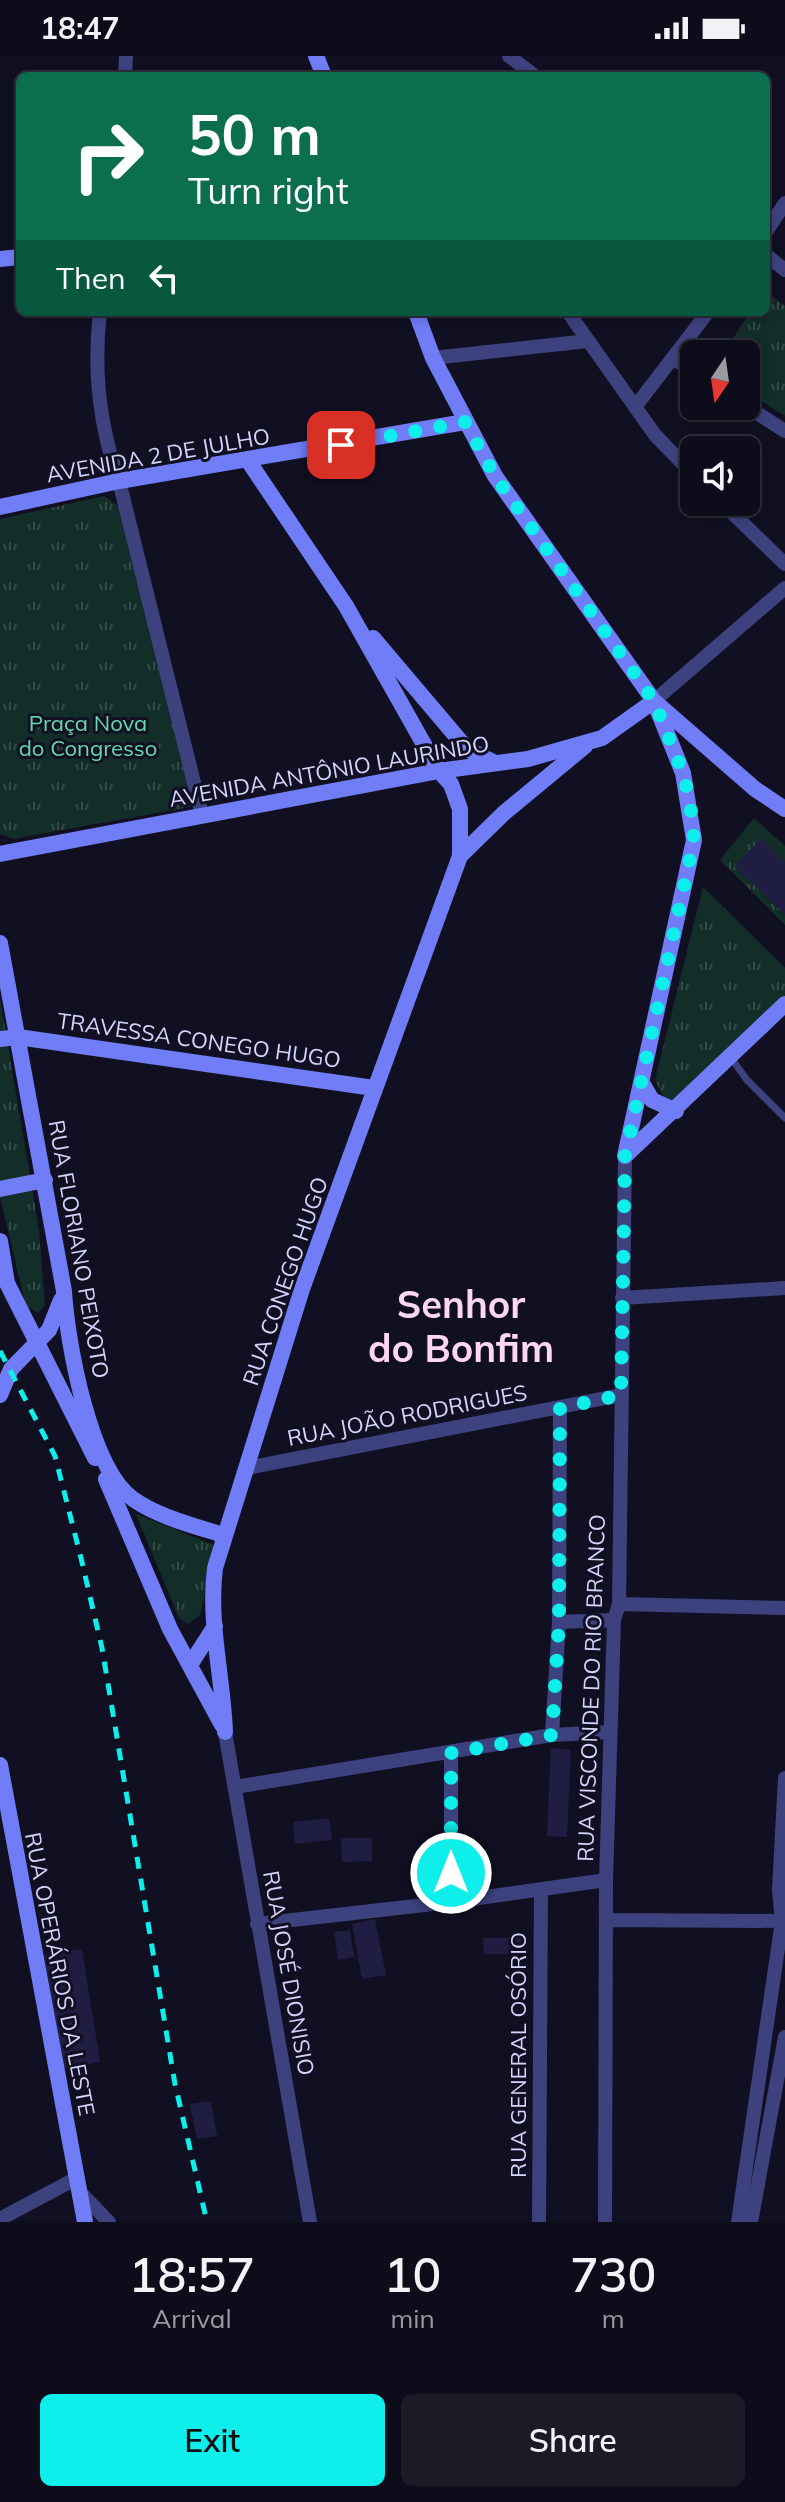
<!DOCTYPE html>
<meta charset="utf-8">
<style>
:root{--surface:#0d0c1a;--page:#1b1a27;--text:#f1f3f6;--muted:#9a9ba2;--line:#2d2c39;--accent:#0eeeeb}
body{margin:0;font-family:Mulish,sans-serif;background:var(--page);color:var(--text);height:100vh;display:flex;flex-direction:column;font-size:30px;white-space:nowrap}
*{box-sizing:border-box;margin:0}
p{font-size:26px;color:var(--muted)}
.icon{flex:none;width:44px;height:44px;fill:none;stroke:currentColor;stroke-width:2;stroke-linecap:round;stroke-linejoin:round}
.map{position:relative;height:2166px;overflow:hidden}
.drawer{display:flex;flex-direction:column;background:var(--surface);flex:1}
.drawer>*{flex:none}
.banner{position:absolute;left:16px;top:16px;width:754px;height:244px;border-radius:12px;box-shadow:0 4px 12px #0003,0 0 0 2px var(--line);background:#0b6e4f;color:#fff;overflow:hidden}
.needle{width:52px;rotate:193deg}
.fabs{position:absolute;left:680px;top:284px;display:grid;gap:16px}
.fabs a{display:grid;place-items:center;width:80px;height:80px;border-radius:12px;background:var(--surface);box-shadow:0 4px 12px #0003,0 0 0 2px var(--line);font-size:40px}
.pin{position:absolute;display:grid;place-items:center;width:68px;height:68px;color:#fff;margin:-34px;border-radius:16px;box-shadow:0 4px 12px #0006}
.me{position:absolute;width:88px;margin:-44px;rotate:0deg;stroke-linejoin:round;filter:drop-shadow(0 0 6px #0008)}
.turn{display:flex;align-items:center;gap:28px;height:168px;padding:0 40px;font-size:36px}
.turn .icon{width:104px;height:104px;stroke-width:2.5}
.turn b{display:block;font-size:56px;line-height:68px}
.then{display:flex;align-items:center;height:76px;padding:0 40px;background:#0003;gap:16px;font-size:30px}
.eta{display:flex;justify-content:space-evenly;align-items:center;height:136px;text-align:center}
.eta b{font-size:48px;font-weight:600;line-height:56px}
.primary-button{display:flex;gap:16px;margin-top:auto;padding:16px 40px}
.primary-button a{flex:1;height:92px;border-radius:12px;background:var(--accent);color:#111;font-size:32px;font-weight:600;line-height:92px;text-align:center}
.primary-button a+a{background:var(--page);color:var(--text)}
.status{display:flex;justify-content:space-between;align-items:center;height:56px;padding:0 40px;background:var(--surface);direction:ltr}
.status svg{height:22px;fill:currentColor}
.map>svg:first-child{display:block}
</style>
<div class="status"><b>18:47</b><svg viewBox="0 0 49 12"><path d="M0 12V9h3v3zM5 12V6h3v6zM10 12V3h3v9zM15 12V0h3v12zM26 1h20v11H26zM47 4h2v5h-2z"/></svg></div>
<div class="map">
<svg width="785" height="2166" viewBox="0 0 785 2166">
<defs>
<pattern id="grass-tufts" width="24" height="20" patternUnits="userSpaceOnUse" patternTransform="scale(2)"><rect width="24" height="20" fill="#132d29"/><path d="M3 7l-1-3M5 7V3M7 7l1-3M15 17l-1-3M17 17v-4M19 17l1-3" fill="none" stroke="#344b49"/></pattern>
</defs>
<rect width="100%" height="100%" fill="#111023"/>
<!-- grass -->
<path fill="url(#grass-tufts)" d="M 769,238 L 785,250 L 785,360 L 746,335 L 746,298 L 723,298 L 750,256 L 766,256 Z
M 104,440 L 119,451 L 195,750 L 13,783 L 0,778 L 0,463 Z
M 754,762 L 785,790 L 785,869 L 720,804 Z
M 703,831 L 785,912 L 785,946 L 678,1046 L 665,1044 L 655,1024 Z
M 0,942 L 39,1174 L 45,1249 L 38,1257 L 26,1250 L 0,1141 Z
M 136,1458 L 217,1490 L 200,1559 L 188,1568 L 179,1562 Z"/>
<!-- building -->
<path fill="#201d43" d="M 761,783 L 785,806 L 785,859 L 734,810 Z
M 551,1692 L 571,1694 L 567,1781 L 547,1780 Z
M 329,1762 L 332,1784 L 295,1788 L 293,1766 Z
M 341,1782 L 372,1782 L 372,1805 L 342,1806 Z
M 375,1863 L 386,1919 L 362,1923 L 352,1868 Z
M 350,1874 L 354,1901 L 338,1904 L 334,1876 Z
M 483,1882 L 525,1882 L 525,1898 L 484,1898 Z
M 82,1893 L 100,2006 L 62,2013 L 44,1899 Z
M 211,2045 L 217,2080 L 197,2083 L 190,2048 Z"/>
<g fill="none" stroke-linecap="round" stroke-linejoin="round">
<!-- lane -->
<path stroke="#3d427f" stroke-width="7" d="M 731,1002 L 747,1024 L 785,1062"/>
<!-- street -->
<path stroke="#3d427f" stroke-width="14" d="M 509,0 L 535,20
M 125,20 L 126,0
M 766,176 L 785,147
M 766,199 L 785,214
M 100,256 C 93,315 99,369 119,425 L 202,759
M 568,256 L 655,379 L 694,419
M 433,302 L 588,285
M 674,303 L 694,316
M 746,350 L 785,375
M 635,351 L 708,256
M 721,446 L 785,508
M 654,645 L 785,532
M 622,1242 L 785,1232
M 247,1412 L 621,1339
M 619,1548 L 785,1552
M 559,1566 L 614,1564
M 225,1676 L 310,2166
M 552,1679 L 559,1566 L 560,1352
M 235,1731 L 552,1679 L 609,1676
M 451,1846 L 451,1697
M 606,1864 L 785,1865
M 257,1868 L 451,1846 L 606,1824
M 79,2135 L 109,2166
M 0,2163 L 77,2122
M 539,2166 L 541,1833
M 605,2166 L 606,1824 L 614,1564 L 619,1548 L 625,1100
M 738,2166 L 782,1865 L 779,1834 L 785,1722
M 751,2166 L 785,1981"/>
<!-- secondary -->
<path stroke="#717df7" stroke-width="16" d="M 316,0 L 324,20
M 0,203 L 20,201
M 416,256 L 433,302 L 495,420 L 654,645 L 755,733 L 785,753
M 0,451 L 119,425 L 465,366
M 373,582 L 467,693 L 495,707
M 0,798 L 439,715 L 528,703 L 602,682 L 654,645
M 460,800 L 504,757 L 585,690
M 0,887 L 64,1235 C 67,1286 90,1413 133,1443 C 157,1460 191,1469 220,1478 L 223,1483
M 0,983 L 18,981 L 374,1032
M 642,1027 L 652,1044 L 676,1055
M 625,1100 L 694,784 L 683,717 L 656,650
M 625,1100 L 785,948
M 0,1133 L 45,1124
M 0,1185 L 7,1227 L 95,1402
M 0,1339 L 11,1313 L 49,1274 L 61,1244
M 106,1423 L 170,1573 L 222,1669
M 190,1609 L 215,1570
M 225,1676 C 223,1622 208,1566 215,1512 L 302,1233 L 460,800 L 460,753 L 451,728 L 439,715 L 346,550 L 249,406
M 0,1709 L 85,2166"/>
<!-- rail -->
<path stroke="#0eeeeb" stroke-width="5" stroke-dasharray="12 10" stroke-linecap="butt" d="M 0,1295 L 55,1400 L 81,1502 L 102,1592 L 175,2028 L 207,2166"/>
</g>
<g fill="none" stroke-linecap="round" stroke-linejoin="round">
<!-- route -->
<path stroke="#0eeeeb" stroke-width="14" stroke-dasharray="0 25.2" d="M 341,389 L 465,366 L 495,420 L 654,645 L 683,717 L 690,746 L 694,784 L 625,1100 L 621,1339 L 560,1352 L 559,1566 L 552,1679 L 451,1697 L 451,1817"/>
</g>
<g text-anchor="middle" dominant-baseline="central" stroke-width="6" stroke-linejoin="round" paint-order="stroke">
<!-- street labels -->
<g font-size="22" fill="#d4d4fc" stroke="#111023">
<text transform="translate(158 399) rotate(-10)">AVENIDA 2 DE JULHO</text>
<text transform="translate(329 715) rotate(-10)">AVENIDA ANTÔNIO LAURINDO</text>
<text transform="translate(199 984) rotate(8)">TRAVESSA CONEGO HUGO</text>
<text transform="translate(79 1193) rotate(80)">RUA FLORIANO PEIXOTO</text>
<text transform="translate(285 1225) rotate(-71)">RUA CONEGO HUGO</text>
<text transform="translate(407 1359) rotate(-11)">RUA JOÃO RODRIGUES</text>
<text transform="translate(591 1632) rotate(-88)">RUA VISCONDE DO RIO BRANCO</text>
<text transform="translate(289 1917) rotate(80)">RUA JOSÉ DIONISIO</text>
<text transform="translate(60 1918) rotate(79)">RUA OPERÁRIOS DA LESTE</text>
<text transform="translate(518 1999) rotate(-90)">RUA GENERAL OSÓRIO</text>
</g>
<!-- park labels -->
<g font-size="22" fill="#64d8ae" stroke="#111023">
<text x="88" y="667">Praça Nova<tspan x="88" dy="25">do Congresso</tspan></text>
</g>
<!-- town labels -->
<g font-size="38" font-weight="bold" fill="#fdd6f3" stroke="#111023">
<text x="461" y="1248">Senhor<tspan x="461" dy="44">do Bonfim</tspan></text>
</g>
</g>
</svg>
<div class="fabs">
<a><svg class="needle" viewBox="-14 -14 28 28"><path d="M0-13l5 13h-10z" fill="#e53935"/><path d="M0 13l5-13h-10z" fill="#9a9ba2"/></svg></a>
<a><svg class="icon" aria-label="sound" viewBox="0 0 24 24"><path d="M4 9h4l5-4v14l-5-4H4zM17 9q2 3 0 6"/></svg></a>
</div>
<div class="pin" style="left:341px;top:389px;background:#d93025"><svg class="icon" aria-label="arrive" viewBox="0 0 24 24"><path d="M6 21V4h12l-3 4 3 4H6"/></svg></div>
<svg class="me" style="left:451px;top:1817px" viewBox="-20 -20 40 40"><circle r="17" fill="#0eeeeb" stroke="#fff" stroke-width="3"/><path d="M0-11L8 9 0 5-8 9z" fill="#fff"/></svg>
<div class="banner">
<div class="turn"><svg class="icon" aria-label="right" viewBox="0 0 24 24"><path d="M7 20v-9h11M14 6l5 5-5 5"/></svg><div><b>50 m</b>Turn right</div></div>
<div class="then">Then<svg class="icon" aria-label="left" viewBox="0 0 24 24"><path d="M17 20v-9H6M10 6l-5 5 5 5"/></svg></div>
</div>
</div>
<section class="drawer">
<div class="eta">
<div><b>18:57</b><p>Arrival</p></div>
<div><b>10</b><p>min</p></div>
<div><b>730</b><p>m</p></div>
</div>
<div class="primary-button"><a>Exit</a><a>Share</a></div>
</section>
